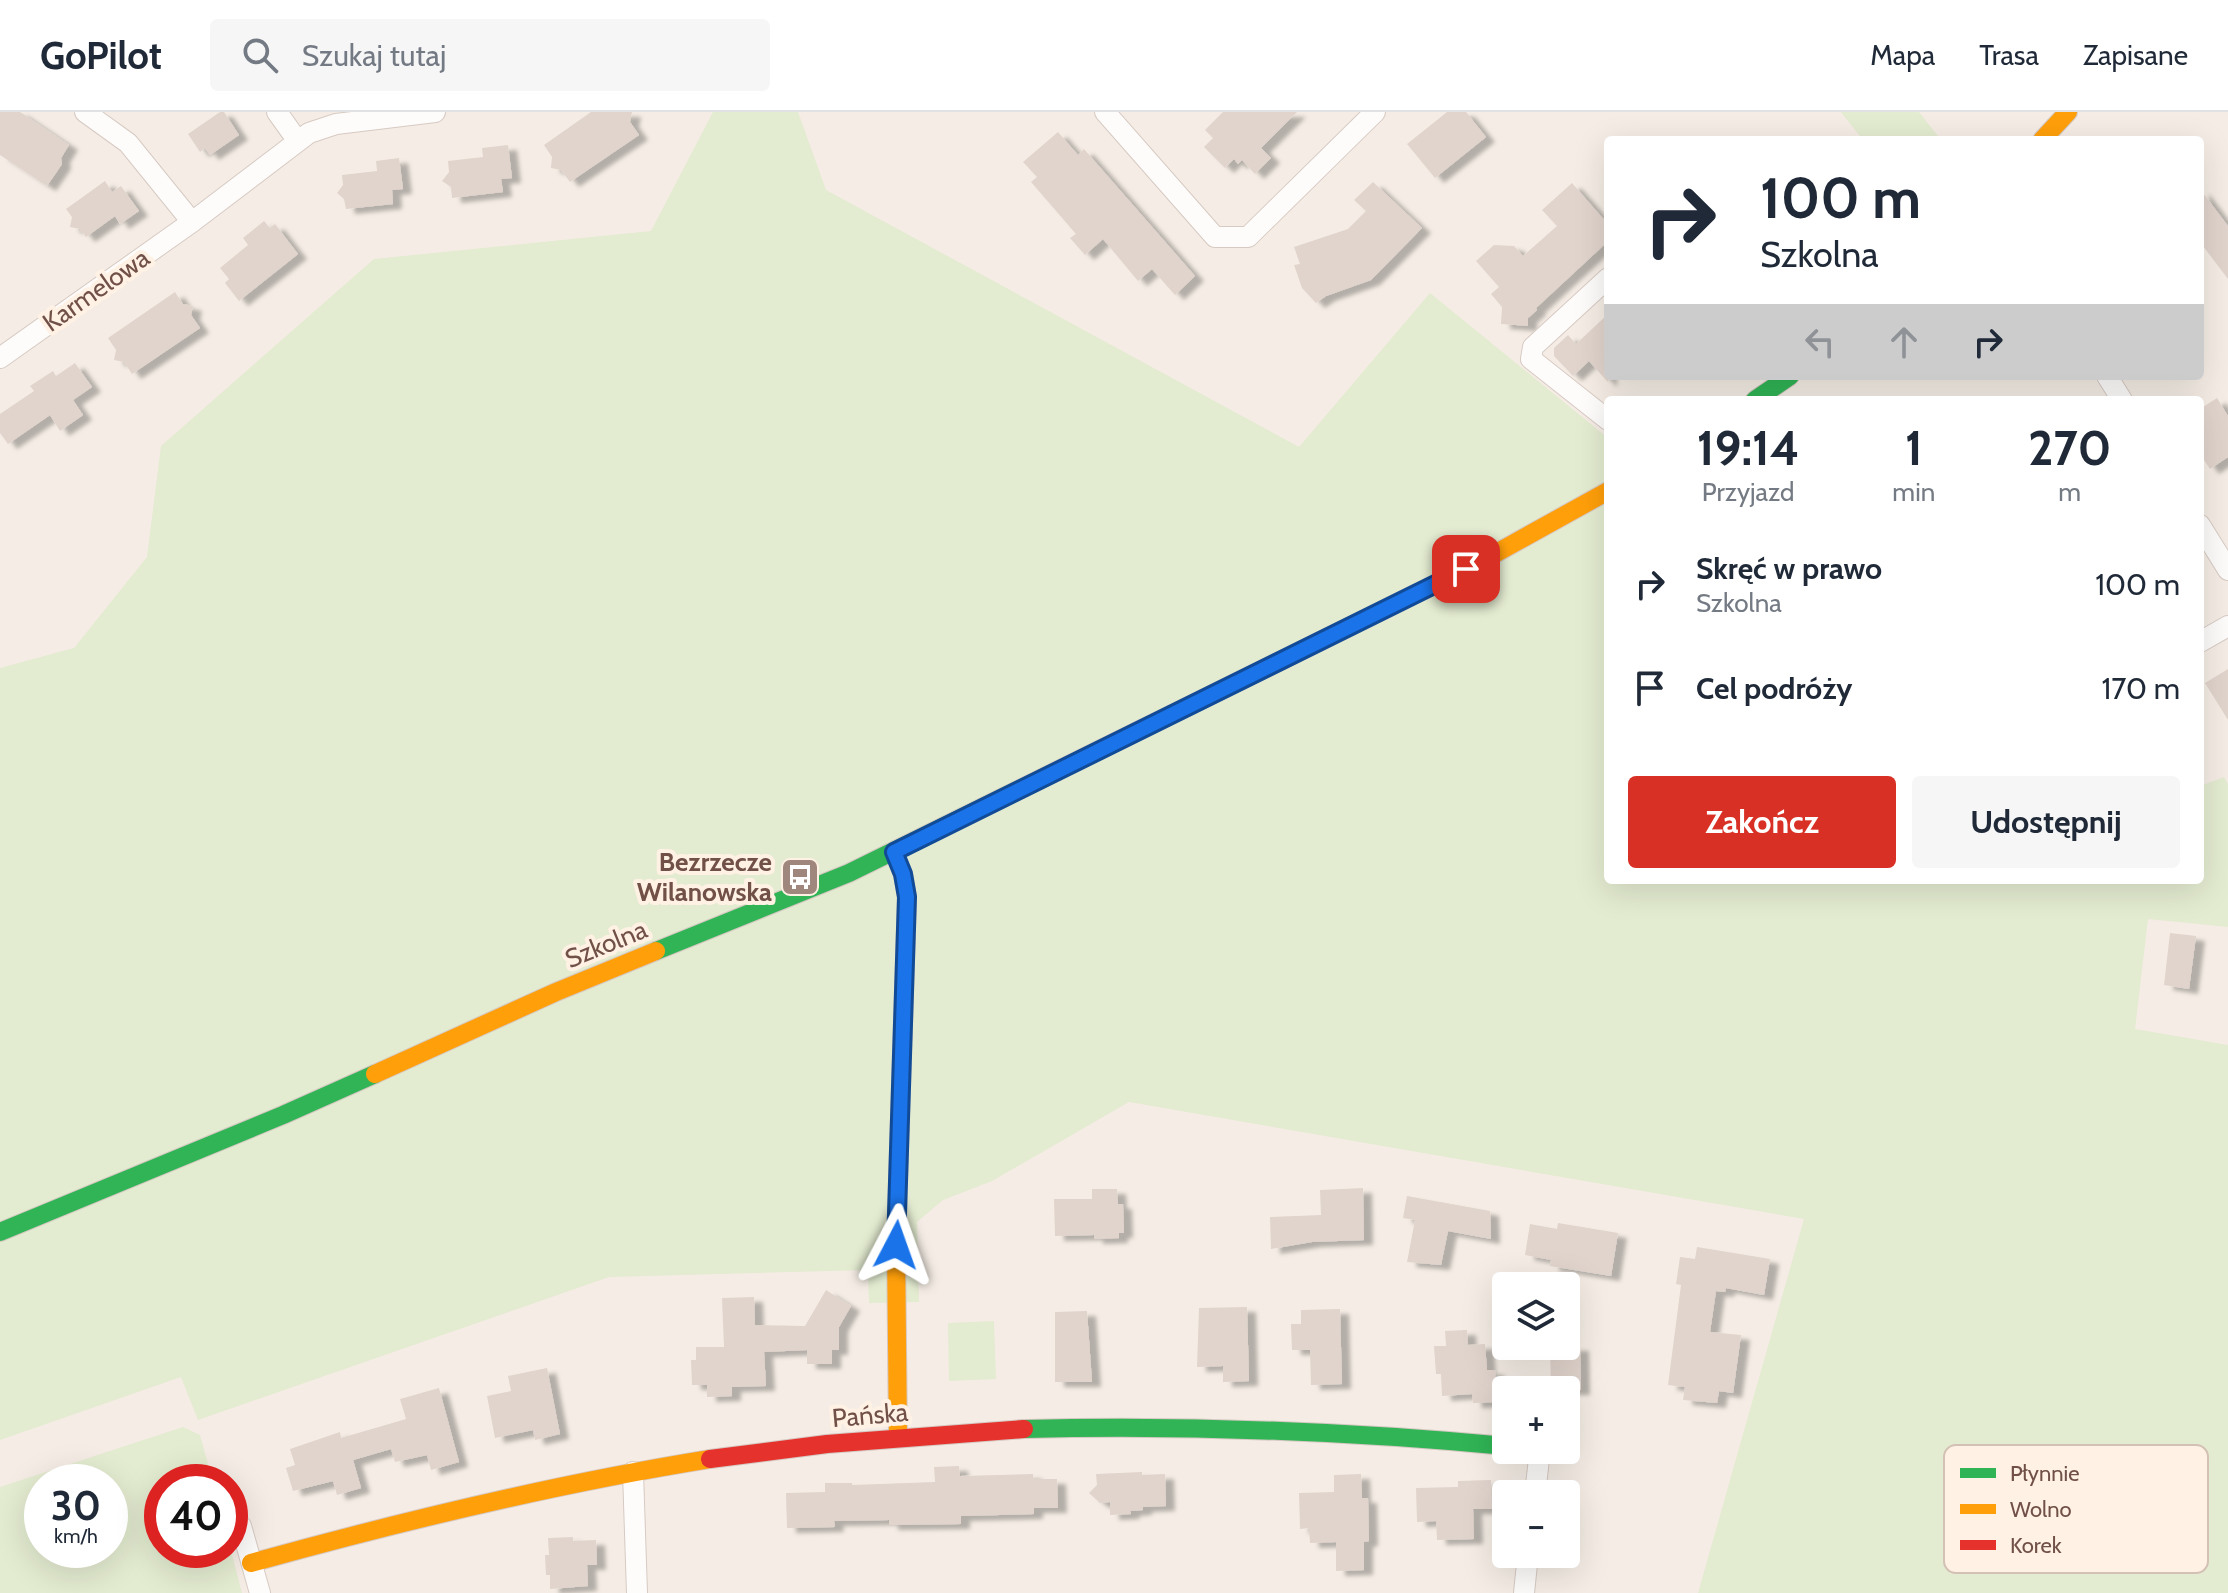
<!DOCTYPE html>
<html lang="pl">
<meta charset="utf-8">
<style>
:root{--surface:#fff;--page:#f6f6f7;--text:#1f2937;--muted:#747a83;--line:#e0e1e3;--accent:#d93025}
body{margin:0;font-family:Cabin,sans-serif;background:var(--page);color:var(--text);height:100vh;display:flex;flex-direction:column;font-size:30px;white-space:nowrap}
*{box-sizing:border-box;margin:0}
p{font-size:26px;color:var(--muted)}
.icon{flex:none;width:44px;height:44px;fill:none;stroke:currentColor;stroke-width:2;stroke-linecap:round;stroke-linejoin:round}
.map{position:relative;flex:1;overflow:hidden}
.side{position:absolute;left:1604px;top:284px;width:600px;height:488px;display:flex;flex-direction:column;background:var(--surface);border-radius:8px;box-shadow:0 8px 32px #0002}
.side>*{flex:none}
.guide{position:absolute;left:1604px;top:24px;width:600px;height:244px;border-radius:8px;box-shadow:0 8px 32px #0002;background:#fff;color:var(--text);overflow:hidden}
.fabs{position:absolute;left:1492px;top:1160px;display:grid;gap:16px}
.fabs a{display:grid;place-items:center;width:88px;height:88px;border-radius:8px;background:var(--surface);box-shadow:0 8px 32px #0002;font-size:40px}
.speed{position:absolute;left:24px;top:1352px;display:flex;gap:16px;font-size:40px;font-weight:700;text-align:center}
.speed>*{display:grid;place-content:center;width:104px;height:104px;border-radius:50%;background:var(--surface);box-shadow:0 8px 32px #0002;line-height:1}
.speed small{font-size:20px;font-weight:400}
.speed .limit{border:12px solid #d22;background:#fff;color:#111}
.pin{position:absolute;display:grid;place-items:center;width:68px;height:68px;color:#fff;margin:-34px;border-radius:16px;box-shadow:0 4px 12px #0006}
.me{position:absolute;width:88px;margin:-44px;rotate:4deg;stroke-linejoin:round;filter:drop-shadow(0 0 6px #0008)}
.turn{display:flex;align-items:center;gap:28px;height:168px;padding:0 24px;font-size:36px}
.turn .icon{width:104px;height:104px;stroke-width:2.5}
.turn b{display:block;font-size:56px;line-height:68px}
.lanes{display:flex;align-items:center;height:76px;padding:0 24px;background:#0003;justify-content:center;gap:40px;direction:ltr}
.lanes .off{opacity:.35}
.eta{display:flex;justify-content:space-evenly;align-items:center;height:136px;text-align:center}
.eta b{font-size:48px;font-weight:800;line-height:56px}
.primary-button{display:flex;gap:16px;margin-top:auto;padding:16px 24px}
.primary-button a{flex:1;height:92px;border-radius:8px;background:var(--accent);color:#fff;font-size:32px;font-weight:800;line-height:92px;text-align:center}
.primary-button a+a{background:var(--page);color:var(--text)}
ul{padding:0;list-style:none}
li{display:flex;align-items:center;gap:24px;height:104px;padding:0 24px}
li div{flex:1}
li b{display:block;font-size:30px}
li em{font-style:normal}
header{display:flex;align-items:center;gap:48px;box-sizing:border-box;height:112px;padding:0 40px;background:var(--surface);border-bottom:2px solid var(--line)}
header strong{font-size:38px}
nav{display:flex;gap:44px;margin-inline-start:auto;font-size:28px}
.search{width:560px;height:72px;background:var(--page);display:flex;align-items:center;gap:20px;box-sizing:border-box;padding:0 28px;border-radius:8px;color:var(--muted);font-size:30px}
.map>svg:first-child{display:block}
</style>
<header>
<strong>GoPilot</strong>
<div class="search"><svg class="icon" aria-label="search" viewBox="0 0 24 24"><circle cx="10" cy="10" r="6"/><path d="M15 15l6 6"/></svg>Szukaj tutaj</div>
<nav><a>Mapa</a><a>Trasa</a><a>Zapisane</a></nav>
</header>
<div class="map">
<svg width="2228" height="1481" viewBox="0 0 2228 1481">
<defs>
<filter id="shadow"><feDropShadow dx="9" dy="5" stdDeviation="2" flood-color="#0004"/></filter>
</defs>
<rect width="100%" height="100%" fill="#f5ede5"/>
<!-- green -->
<path fill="#e3ebd0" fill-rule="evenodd" d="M 713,0 L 798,0 L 826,78 L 1299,335 L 1430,181 L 1608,326 L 1608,768 L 2200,768 L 2200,674 L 2224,665 L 2228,672 L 2228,815 L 2148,807 L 2135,917 L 2228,933 L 2228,1481 L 1698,1481 L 1804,1107 L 1129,990 L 992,1069 L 943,1088 L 917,1110 L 919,1190 L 869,1191 L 868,1158 L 609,1165 L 198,1308 L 181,1265 L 0,1328 L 0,556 L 74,536 L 147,445 L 161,334 L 374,147 L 651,119 Z
M 1841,0 L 1919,0 L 1941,28 L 1863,28 Z
M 994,1209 L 996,1267 L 949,1269 L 948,1211 Z
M 183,1315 L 200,1323 L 213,1370 L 162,1370 L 162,1438 L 230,1438 L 230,1435 L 242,1481 L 0,1481 L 0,1375 ZM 110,1370 L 110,1438 L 42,1438 L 42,1370 Z"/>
<!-- building -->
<path fill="#e1d4cd" filter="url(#shadow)" d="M 0,0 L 20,0 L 69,33 L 61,46 L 62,52 L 47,74 L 0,43 Z
M 220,0 L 224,0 L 239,23 L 210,43 L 205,36 L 200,40 L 188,22 Z
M 591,0 L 632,0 L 630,10 L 639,23 L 570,70 L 561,58 L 551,56 L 552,45 L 544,33 Z
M 1223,0 L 1297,0 L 1261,36 L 1271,46 L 1255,62 L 1242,48 L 1238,52 L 1234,47 L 1225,56 L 1204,35 L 1213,26 L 1205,18 Z
M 1447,0 L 1466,0 L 1486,25 L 1435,66 L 1407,32 Z
M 1058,20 L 1078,43 L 1084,37 L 1195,164 L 1175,183 L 1152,157 L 1138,169 L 1103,127 L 1085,143 L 1070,126 L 1076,122 L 1031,70 L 1037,65 L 1023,50 Z
M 508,33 L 512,66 L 501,67 L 503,80 L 452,86 L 451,75 L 442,69 L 449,60 L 448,49 L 483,45 L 482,36 Z
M 399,46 L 403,77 L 392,78 L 393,92 L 346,97 L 344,87 L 337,81 L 343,73 L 342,63 L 377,59 L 376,49 Z
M 105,69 L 112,80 L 121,74 L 139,99 L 120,112 L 115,104 L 86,125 L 80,117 L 70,115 L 72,105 L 66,97 Z
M 1373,70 L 1422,116 L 1371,168 L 1326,184 L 1316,191 L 1302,176 L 1294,153 L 1300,152 L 1294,135 L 1348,117 L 1366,99 L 1354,88 Z
M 1572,71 L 1607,111 L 1605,132 L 1536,196 L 1537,198 L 1528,206 L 1528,214 L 1501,212 L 1502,195 L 1491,182 L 1499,175 L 1476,149 L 1494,133 L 1514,134 L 1523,144 L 1557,114 L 1542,98 Z
M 2200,77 L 2228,114 L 2228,167 L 2200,130 Z
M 264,109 L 270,116 L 275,112 L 298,142 L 239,189 L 225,171 L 229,167 L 220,156 L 248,133 L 243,126 Z
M 175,180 L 183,192 L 193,194 L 191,203 L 200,216 L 132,262 L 124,250 L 114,248 L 116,238 L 108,226 Z
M 1608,202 L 1608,270 L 1589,249 L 1573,264 L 1554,244 L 1554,236 L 1568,223 L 1576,232 Z
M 75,251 L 92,275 L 73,288 L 83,303 L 60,319 L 50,303 L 8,332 L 0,321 L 0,302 L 34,279 L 30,274 L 53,259 L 56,264 Z
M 2217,286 L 2228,304 L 2228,345 L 2210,357 L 2200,342 L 2200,297 Z
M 2228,557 L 2228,608 L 2205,571 Z
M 2170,821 L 2196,824 L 2189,877 L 2164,873 Z
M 1363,1076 L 1364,1128 L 1312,1130 L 1271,1137 L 1270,1105 L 1321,1103 L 1320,1078 Z
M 1092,1077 L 1117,1077 L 1118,1092 L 1123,1092 L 1124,1121 L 1119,1121 L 1119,1126 L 1094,1127 L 1094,1123 L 1055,1124 L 1054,1087 L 1092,1087 Z
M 1407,1084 L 1490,1099 L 1491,1127 L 1448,1119 L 1441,1153 L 1407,1150 L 1415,1108 L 1403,1106 Z
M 1558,1111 L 1618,1121 L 1611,1164 L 1550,1154 L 1551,1148 L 1525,1143 L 1530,1112 L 1557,1117 Z
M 1697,1135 L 1770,1147 L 1764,1183 L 1726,1176 L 1725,1180 L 1716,1179 L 1710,1220 L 1741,1223 L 1733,1281 L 1719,1279 L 1717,1291 L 1683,1288 L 1685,1275 L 1668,1273 L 1681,1173 L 1676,1172 L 1680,1145 L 1695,1147 Z
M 826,1178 L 851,1194 L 839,1215 L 839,1238 L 832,1238 L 832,1252 L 807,1252 L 807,1238 L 764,1240 L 766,1274 L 732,1275 L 732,1284 L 707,1285 L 707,1273 L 692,1273 L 691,1248 L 696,1248 L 696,1235 L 724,1235 L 722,1186 L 754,1185 L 755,1213 L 805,1214 Z
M 1247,1195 L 1249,1269 L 1223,1270 L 1223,1254 L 1197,1255 L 1199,1196 Z
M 1340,1197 L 1342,1272 L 1311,1273 L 1310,1238 L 1292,1238 L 1291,1212 L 1301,1212 L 1301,1198 Z
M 1087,1199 L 1092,1270 L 1055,1270 L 1055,1200 Z
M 1467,1218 L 1468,1233 L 1485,1232 L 1487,1258 L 1495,1258 L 1497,1290 L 1473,1291 L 1472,1282 L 1442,1284 L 1441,1262 L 1436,1262 L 1434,1234 L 1446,1234 L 1445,1219 Z
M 1550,1234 L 1580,1234 L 1581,1278 L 1551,1278 Z
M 547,1256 L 560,1322 L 535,1328 L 533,1318 L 495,1326 L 487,1284 L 511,1279 L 508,1264 Z
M 439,1276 L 459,1350 L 431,1358 L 427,1343 L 395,1350 L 391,1337 L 353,1348 L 361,1376 L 337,1383 L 333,1369 L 293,1379 L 286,1356 L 295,1353 L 290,1337 L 340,1320 L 341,1326 L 406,1307 L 400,1287 Z
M 959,1354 L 960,1364 L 1033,1362 L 1033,1367 L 1057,1367 L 1058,1396 L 1034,1396 L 1034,1402 L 961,1404 L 961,1412 L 889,1413 L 889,1408 L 834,1409 L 835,1415 L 787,1416 L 786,1381 L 825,1380 L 825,1371 L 852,1371 L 852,1373 L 935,1370 L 934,1355 Z
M 1142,1360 L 1142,1363 L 1165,1362 L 1166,1394 L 1143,1395 L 1143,1398 L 1130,1399 L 1131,1402 L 1110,1403 L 1110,1390 L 1100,1391 L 1089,1381 L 1097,1373 L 1096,1362 Z
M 1361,1362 L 1362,1386 L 1368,1386 L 1369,1429 L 1364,1430 L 1364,1458 L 1336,1459 L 1336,1430 L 1310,1431 L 1309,1416 L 1300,1417 L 1299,1381 L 1334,1380 L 1334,1363 Z
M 1491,1368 L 1492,1397 L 1473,1397 L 1474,1427 L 1437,1428 L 1436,1409 L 1417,1410 L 1416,1376 L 1458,1375 L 1458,1369 Z
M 573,1425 L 573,1429 L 596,1428 L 597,1453 L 587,1453 L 588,1474 L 550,1477 L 550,1463 L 546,1463 L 545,1443 L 549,1443 L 548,1426 Z"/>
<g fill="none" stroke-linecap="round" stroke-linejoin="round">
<!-- street casing -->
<g stroke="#d6cac3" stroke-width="22">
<path id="street" d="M 85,0 L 128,31 L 192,110
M 277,0 L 297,28
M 1105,0 L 1215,125 L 1248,125 L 1375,0
M 1608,166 L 1533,235 L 1531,247 L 1608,308
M 0,246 L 192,110 L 309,21 L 336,12 L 435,0
M 2107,264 L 2122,288
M 2200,413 L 2228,458
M 2200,530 L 2228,514
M 633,1360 L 637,1481
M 1535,1382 L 1540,1338
M 241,1414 L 260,1481
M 1524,1481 L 1528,1442"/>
</g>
<!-- fast casing -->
<g stroke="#d6c8c2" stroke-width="20">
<path id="fast" d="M 1755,288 L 1790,264
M 656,839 L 849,761 L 1278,550
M 0,1120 L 283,1003 L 375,962
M 1024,1317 C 1185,1313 1345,1319 1506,1334"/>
</g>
<!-- slow casing -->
<g stroke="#d6c8c2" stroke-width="20">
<path id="slow" d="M 2042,28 L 2068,0
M 1278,550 L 1482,449 L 1608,379
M 894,740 L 903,762 L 907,785 L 896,1133 L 898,1326
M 375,962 L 556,880 L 656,839
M 251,1451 C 402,1409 555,1372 710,1347"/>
</g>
<!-- jam casing -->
<g stroke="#d6c8c2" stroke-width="20">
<path id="jam" d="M 710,1347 L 827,1332 L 1024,1317"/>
</g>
<!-- street -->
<use href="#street" stroke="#fefcfb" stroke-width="20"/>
<!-- fast -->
<use href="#fast" stroke="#30b455" stroke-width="18"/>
<!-- slow -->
<use href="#slow" stroke="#ff9f0a" stroke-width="18"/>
<!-- jam -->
<use href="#jam" stroke="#e5322d" stroke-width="18"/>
</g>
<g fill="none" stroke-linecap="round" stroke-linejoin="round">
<!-- route casing -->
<g stroke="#114b97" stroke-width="20">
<path id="route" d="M 896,1133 L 907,785 L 903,762 L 894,740 L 1466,457"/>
</g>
<!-- route -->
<use href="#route" stroke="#1a73e8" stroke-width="14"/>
</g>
<!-- icons -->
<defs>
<g id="bus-square" transform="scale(2)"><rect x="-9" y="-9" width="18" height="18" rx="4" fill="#9f877e" stroke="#fff1e4"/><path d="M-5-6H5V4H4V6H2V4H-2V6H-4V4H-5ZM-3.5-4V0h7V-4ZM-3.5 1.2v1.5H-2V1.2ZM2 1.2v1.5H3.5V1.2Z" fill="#fff"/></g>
</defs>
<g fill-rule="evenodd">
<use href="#bus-square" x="800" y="765"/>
</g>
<g text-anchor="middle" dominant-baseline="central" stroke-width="8" stroke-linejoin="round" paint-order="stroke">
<!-- street labels -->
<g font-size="26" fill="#715047" stroke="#fff1e4">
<text transform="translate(96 178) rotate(-35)">Karmelowa</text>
<text transform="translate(606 832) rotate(-22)">Szkolna</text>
<text transform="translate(870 1303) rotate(-5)">Pańska</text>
</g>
<!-- poi labels -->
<g font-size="26" font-weight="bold" fill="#715047" stroke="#fff1e4" text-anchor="end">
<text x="772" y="750">Bezrzecze<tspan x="772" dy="30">Wilanowska</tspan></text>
</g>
</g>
<!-- legend -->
<rect x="1944" y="1333" width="264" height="128" rx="12" fill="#fff1e4" stroke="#d4c1b5" stroke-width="2"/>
<rect x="1960" y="1356" width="36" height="10" fill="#30b455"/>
<rect x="1960" y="1392" width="36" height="10" fill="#ff9f0a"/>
<rect x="1960" y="1428" width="36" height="10" fill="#e5322d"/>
<g font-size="22" fill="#715047">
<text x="2010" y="1369">Płynnie</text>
<text x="2010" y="1405">Wolno</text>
<text x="2010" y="1441">Korek</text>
</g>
</svg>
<div class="fabs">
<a><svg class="icon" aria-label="layers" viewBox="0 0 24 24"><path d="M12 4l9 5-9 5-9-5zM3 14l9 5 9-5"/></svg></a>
<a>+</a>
<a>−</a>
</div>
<div class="speed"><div>30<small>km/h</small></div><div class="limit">40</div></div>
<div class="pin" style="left:1466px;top:457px;background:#d93025"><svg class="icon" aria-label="arrive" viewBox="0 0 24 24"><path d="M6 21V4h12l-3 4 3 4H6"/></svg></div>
<svg class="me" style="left:896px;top:1133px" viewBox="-20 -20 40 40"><path d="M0-17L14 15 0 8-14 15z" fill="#1a73e8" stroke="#fff" stroke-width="4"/></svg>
<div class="guide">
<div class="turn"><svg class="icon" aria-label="right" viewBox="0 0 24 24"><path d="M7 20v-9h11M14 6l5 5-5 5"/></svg><div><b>100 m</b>Szkolna</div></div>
<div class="lanes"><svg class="icon off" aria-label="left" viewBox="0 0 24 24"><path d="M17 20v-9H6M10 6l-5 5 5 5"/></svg><svg class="icon off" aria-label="ahead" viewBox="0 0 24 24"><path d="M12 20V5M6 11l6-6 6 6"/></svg><svg class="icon" aria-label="right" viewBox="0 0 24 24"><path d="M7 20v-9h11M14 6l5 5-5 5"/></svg></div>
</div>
<section class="side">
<div class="eta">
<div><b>19:14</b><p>Przyjazd</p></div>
<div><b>1</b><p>min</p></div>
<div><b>270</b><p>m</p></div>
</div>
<ul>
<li><svg class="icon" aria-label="right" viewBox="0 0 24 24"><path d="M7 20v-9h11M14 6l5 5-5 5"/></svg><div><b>Skręć w prawo</b><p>Szkolna</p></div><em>100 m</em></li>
<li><svg class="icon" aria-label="arrive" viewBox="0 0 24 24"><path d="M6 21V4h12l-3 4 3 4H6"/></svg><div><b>Cel podróży</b></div><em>170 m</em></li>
</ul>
<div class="primary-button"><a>Zakończ</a><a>Udostępnij</a></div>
</section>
</div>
